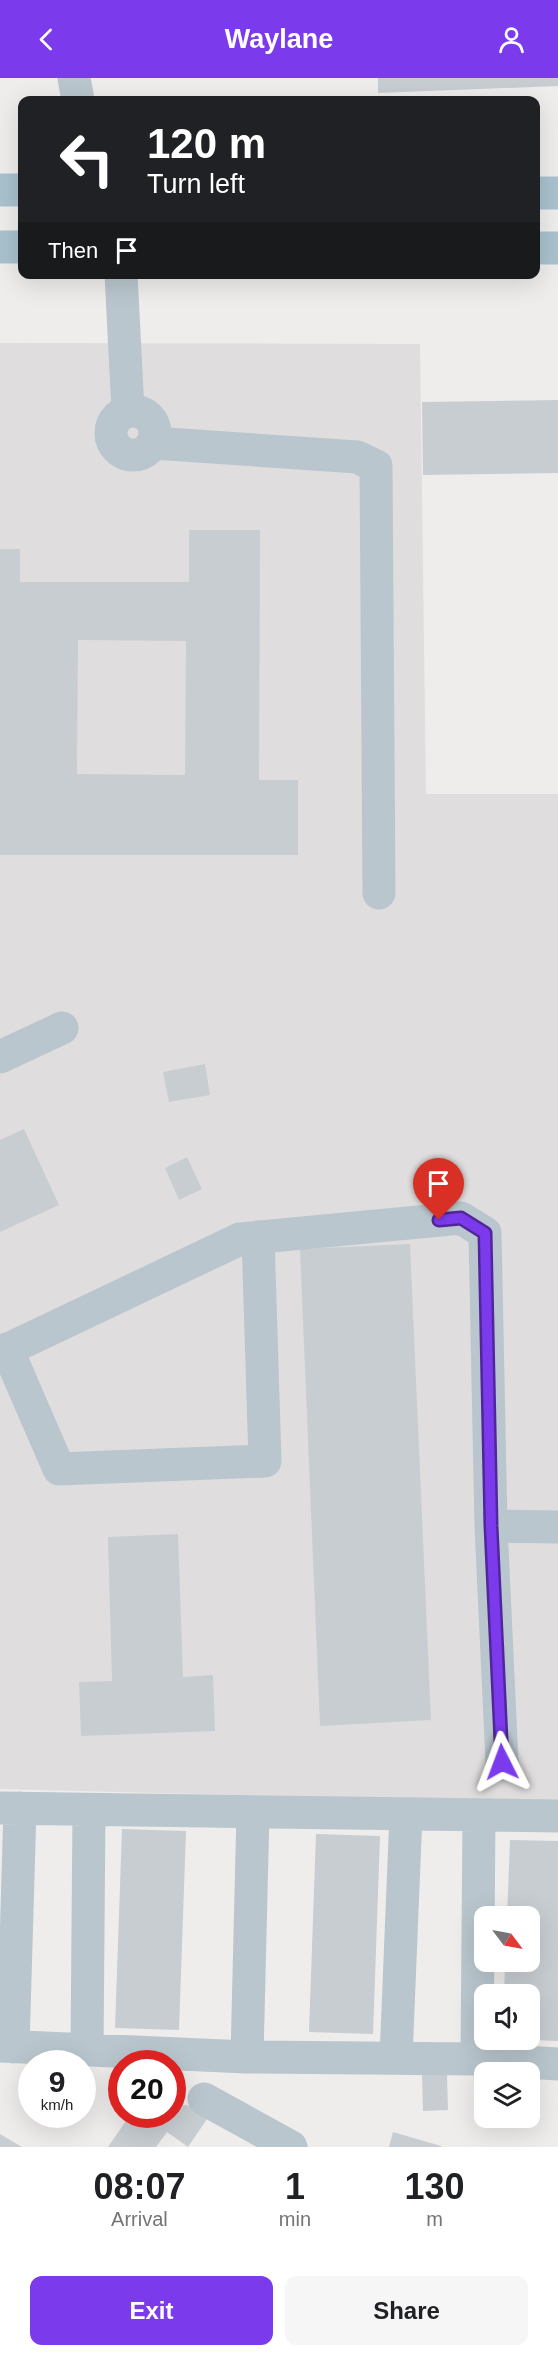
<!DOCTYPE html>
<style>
:root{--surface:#fff;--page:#f6f6f6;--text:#202124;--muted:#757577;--accent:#7c3aed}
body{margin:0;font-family:Arial,sans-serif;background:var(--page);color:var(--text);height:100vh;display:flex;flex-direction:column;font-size:22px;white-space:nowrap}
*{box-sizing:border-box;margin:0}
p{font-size:20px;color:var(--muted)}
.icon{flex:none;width:33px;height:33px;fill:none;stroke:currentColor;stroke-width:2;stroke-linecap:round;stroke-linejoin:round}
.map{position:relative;height:2069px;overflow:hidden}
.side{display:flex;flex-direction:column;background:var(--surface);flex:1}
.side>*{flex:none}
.hud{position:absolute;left:18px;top:18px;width:522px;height:183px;border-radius:12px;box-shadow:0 6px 24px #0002;background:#202124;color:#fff;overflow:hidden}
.needle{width:39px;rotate:122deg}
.buttons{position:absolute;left:474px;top:1828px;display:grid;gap:12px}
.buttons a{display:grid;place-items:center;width:66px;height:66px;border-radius:12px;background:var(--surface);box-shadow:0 6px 24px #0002;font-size:30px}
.speed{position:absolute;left:18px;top:1972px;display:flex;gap:12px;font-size:30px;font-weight:700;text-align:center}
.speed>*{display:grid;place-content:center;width:78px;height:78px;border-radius:50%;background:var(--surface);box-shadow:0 6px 24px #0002;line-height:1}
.speed small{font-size:15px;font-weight:400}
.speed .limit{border:9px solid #d22;background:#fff;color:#111}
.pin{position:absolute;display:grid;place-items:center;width:51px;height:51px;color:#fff;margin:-62px -26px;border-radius:50% 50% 50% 0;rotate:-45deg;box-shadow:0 0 6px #0007}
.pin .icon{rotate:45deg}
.me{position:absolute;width:66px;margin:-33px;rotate:357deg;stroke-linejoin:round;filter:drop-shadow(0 0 4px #0008)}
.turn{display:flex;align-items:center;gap:21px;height:126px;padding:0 30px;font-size:27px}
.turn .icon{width:78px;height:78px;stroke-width:2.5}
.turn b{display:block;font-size:42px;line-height:51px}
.then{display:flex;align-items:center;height:57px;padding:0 30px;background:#0003;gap:12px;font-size:22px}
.eta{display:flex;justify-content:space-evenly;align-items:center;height:102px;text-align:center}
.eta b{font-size:36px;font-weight:800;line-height:42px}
.action{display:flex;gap:12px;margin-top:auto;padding:12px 30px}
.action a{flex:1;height:69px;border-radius:12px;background:var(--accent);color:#fff;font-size:24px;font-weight:800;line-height:69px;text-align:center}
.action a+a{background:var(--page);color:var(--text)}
header{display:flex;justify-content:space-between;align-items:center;height:78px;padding:0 30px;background:var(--accent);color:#fff;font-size:27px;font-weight:800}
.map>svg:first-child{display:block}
</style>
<header><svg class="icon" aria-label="back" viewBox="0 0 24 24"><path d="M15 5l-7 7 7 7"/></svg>Waylane<svg class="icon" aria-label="person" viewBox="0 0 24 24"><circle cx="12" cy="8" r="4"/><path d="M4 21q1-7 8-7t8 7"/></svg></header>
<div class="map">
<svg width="558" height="2069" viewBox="0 0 558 2069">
<rect width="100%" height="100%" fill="#efecec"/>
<!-- education -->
<path fill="#e0ddde" d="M 0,265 L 420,266 L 426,716 L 558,716 L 558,1725 L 0,1711 Z"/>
<!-- building -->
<path fill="#c8cdd2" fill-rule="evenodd" d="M 378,0 L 558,0 L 558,8 L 378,15 Z
M 558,322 L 558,395 L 423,397 L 422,324 Z
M 189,452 L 260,452 L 259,702 L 298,702 L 298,777 L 0,777 L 0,471 L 20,471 L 20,504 L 189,504 ZM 78,562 L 186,563 L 185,697 L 77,696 Z
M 205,986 L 210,1017 L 169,1024 L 163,994 Z
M 24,1051 L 59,1127 L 0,1154 L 0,1062 Z
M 187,1079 L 202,1111 L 179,1122 L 165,1090 Z
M 410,1166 L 431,1642 L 320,1648 L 300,1171 Z
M 178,1456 L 183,1599 L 213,1597 L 215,1653 L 81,1658 L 79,1604 L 112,1603 L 108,1459 Z
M 122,1751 L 186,1753 L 179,1952 L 115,1950 Z
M 316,1756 L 380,1758 L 373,1956 L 309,1954 Z
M 510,1762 L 558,1763 L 558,1963 L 530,1962 L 530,1917 L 504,1917 L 505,1884 L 530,1884 L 530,1839 L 507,1839 Z
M 447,1996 L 448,2032 L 423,2033 L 422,1997 Z
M 187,2027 L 207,2041 L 188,2069 L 167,2054 L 156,2069 L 108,2069 L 130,2037 L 142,2037 L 149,2042 L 152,2037 L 172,2037 L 172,2028 Z
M 393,2054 L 441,2068 L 441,2069 L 389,2069 Z
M 0,2056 L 22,2069 L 0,2069 Z"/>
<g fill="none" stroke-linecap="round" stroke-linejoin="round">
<!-- minor -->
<path stroke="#b9c6cd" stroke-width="33" d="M 74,0 L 78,22
M 121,196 L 128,333
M111 355a22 22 0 1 1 44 0a22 22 0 1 1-44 0Z
M 153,365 L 357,379 L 376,388 L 379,815
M 0,979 L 62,950
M 7,1271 L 59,1391 L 265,1383 L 258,1159
M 0,1275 L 240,1161 L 461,1140 L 485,1155 L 491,1448 L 502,1684
M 491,1448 L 558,1449
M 0,1730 L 558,1738
M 0,1968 L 247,1979 L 253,1734
M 13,1969 L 20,1730
M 87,1972 L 89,1732
M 247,1979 L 477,1981 L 479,1737
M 396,1980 L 406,1736
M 477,1981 L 558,1986
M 204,2021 L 291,2069"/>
<!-- major -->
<path stroke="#a9c1ce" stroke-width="33" d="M 0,112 L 22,112
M 536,115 L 558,115
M 0,169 L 22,169
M 536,170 L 558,170"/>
</g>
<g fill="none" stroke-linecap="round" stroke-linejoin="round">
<!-- route casing -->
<g stroke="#51269a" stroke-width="15">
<path id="route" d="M 439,1142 L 461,1140 L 485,1155 L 491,1448 L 502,1684"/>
</g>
<!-- route -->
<use href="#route" stroke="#7c3aed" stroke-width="10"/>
</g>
</svg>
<div class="buttons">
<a><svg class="needle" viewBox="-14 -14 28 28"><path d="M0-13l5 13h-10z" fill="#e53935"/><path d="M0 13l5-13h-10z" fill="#757577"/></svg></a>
<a><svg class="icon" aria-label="sound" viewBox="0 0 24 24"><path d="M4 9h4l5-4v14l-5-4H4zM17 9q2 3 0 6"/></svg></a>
<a><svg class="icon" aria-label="layers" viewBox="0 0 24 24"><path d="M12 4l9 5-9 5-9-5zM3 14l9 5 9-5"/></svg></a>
</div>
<div class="speed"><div>9<small>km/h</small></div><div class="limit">20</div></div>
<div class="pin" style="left:439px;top:1142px;background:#d93025"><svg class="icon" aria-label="arrive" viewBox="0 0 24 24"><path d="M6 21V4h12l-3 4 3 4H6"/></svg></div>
<svg class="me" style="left:502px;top:1684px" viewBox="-20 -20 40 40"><path d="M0-17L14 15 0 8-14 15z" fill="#7c3aed" stroke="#fff" stroke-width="4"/></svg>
<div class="hud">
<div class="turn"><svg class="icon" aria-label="left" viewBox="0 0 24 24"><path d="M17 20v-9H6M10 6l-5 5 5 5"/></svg><div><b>120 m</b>Turn left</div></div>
<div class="then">Then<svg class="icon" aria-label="arrive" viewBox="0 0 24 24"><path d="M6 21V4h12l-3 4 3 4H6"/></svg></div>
</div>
</div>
<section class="side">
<div class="eta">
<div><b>08:07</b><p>Arrival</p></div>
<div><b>1</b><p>min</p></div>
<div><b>130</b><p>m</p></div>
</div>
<div class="action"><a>Exit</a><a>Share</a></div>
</section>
